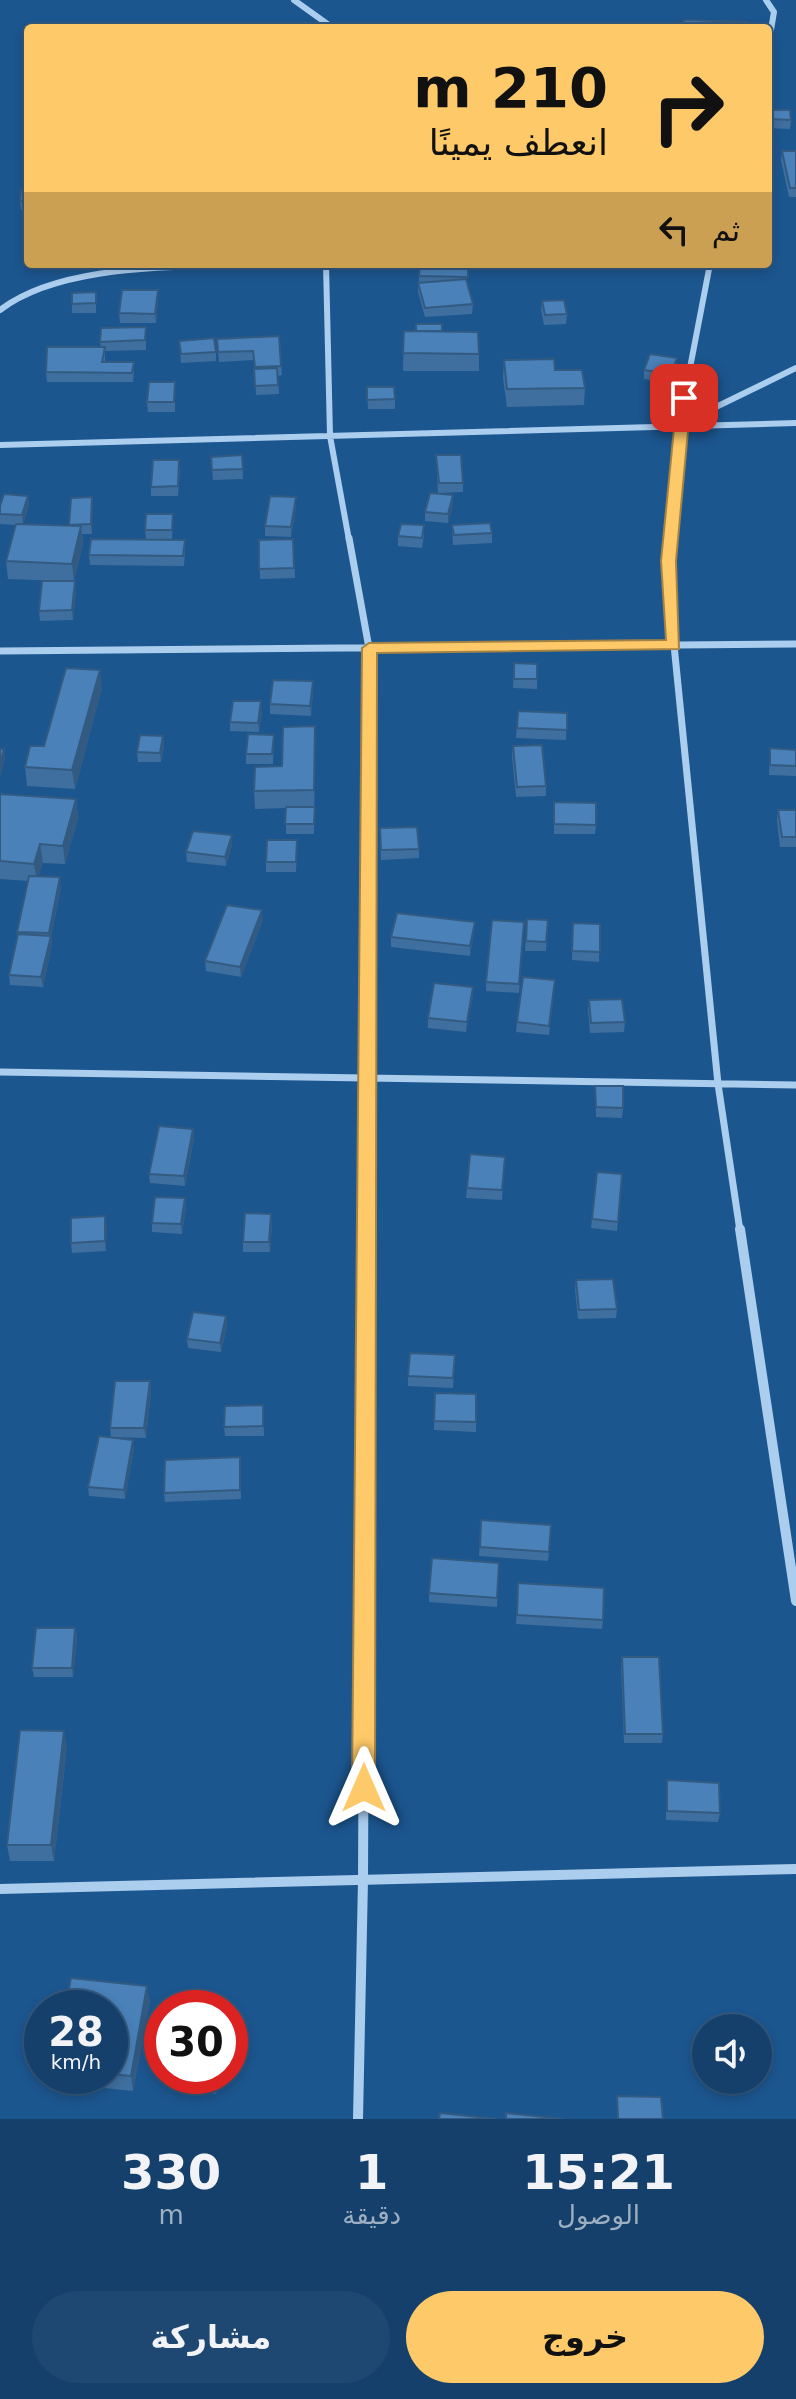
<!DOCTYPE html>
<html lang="ar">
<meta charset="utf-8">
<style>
:root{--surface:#15406b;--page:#1e4771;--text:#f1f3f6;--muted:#9dafc1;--line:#34597e;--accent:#fec968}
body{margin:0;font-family:"DejaVu Sans","Noto Naskh Arabic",sans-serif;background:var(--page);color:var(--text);direction:rtl;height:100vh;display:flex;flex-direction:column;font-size:30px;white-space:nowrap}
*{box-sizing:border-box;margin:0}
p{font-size:26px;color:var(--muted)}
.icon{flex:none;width:44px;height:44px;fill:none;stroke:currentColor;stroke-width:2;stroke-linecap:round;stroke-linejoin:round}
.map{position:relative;height:2119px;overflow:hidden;direction:ltr}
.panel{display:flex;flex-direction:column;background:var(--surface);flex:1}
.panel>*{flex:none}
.top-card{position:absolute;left:24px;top:24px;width:748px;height:244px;border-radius:8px;box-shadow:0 4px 12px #0003,0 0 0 2px var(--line);direction:rtl;background:#fec968;color:#111;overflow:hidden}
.fabs{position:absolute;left:692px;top:2014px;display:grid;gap:16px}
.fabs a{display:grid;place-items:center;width:80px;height:80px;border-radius:50%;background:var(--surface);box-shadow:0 4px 12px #0003,0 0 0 2px var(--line);font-size:40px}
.speed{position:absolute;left:24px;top:1990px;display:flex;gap:16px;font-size:40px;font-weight:700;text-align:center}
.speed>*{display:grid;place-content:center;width:104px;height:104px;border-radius:50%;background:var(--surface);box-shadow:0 4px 12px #0003,0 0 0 2px var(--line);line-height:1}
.speed small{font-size:20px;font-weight:400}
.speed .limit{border:12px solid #d22;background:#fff;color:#111}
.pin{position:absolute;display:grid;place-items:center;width:68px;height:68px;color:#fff;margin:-34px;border-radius:16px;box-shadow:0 4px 12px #0006}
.me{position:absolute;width:88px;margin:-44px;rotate:0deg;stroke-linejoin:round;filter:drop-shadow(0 0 6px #0008)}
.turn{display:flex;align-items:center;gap:28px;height:168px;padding:0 32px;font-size:36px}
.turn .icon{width:104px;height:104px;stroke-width:2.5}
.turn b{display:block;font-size:56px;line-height:68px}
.then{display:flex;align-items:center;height:76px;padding:0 32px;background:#0003;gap:16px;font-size:30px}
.eta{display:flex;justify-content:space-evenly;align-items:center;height:136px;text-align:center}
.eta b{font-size:48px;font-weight:700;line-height:56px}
.button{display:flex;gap:16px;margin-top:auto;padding:16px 32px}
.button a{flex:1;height:92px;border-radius:48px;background:var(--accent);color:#111;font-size:32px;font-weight:700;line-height:92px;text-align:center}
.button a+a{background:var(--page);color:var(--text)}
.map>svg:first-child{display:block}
</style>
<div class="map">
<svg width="796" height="2119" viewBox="0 0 796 2119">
<rect width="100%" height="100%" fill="#1c568f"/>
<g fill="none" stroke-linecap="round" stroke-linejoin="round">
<!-- minor-far2 -->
<path stroke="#abcdee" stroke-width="6" d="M 294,0 L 333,28
M 766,0 L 774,12 L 768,48
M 326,264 L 330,436 L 349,540
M 0,310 C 62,263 177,268 252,264
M 679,425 L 710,264
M 0,445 L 796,423
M 671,540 L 679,425 L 796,368"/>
<!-- minor-far1 -->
<path stroke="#abcdee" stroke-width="7" d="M 349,538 L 369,648 L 366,1231
M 671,538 L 674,645 L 718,1084 L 740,1231
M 0,651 L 796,644
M 0,1072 L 796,1085"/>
<!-- minor -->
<path stroke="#abcdee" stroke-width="10" d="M 740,1229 L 796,1601
M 0,1889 L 796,1869
M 358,2119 L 363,1880 L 366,1229"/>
</g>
<!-- wall -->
<path fill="#3f6f9e" d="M 768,110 L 791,120 L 790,129 L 768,128 Z
M 782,151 L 796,151 L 796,197 L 789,197 L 781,160 Z
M 28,189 L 28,210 L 21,210 L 20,201 Z
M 420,264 L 467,264 L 467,286 L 473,304 L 472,314 L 425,317 L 418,292 Z
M 96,292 L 96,313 L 72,313 L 72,304 Z
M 158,300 L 156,323 L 120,323 L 119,313 Z
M 542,301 L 567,314 L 566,324 L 544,325 L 541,310 Z
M 404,331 L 442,331 L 479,354 L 479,371 L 403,371 Z
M 146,336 L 146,350 L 105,351 L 105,362 L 134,371 L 133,382 L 47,382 L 46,372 L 101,347 L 100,342 Z
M 279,336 L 282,375 L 278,376 L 279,394 L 256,395 L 254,360 L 219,362 L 217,339 Z
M 179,341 L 216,352 L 216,361 L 181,363 Z
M 677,358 L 676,368 L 670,383 L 644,379 L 644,370 Z
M 504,360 L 555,370 L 585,388 L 584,405 L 507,407 L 503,378 Z
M 175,382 L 175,412 L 148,412 L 147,402 Z
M 367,387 L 395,399 L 395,409 L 368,409 Z
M 242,455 L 243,479 L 213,480 L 211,457 Z
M 436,455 L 463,483 L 463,492 L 438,493 Z
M 180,469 L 178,496 L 151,496 L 151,487 Z
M 28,496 L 29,505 L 23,524 L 69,526 L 92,497 L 92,534 L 82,534 L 83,544 L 74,581 L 76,591 L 73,620 L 40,621 L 39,611 L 64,581 L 8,579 L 6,561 L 16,525 L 0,524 L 0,506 Z
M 453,505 L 448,523 L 425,521 L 425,512 Z
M 296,507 L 291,537 L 265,536 L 265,526 Z
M 173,523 L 172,539 L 185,549 L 184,566 L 90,565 L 89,555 L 146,539 L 145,530 Z
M 452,525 L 492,533 L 492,543 L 453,545 Z
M 424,535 L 422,548 L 398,546 L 398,536 Z
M 293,539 L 295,578 L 260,579 L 259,540 Z
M 514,663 L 537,664 L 537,689 L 513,688 Z
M 102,688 L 75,789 L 27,786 L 25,767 Z
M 313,691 L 311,716 L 270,714 L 270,704 Z
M 262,711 L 259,732 L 230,731 L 230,722 Z
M 518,711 L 567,713 L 566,740 L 516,738 Z
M 274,735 L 273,764 L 246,764 L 246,754 Z
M 163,736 L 164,746 L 161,762 L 138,762 L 137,752 Z
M 315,745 L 314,834 L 286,834 L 286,808 L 255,809 L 254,791 Z
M 513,746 L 546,786 L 546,796 L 516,797 L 512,756 Z
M 770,748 L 796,750 L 796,776 L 769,775 Z
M 0,794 L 76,799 L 78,818 L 65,864 L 43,863 L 38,876 L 61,887 L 51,937 L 52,945 L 43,987 L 10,985 L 9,975 L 18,937 L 17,932 L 28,881 L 0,879 Z
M 554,802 L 596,825 L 595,834 L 554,834 Z
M 778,810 L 796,810 L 796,847 L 780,847 L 777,820 Z
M 380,828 L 419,849 L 419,858 L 381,860 Z
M 232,835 L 232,845 L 226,866 L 187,862 L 186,852 Z
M 297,850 L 296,872 L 266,872 L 266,862 Z
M 527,919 L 548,920 L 546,951 L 525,951 Z
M 263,920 L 241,977 L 206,971 L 205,961 Z
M 475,922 L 474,931 L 470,956 L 391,947 L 391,937 Z
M 524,922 L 519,993 L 486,991 L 486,982 Z
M 573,923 L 600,924 L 599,962 L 572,960 Z
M 555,980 L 549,1035 L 516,1032 L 517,1022 Z
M 473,996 L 466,1032 L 428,1028 L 428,1018 Z
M 589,1000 L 625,1022 L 624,1032 L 590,1033 L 588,1010 Z
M 595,1086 L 623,1108 L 622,1118 L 596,1117 Z
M 193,1129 L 194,1138 L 185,1186 L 150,1183 L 149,1174 Z
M 505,1157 L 502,1200 L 466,1198 L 467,1188 Z
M 597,1172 L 622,1174 L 617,1231 L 591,1228 Z
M 185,1198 L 186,1208 L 182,1234 L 152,1232 L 152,1223 Z
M 105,1216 L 106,1251 L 72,1253 L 71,1243 Z
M 272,1224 L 270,1252 L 243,1252 L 243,1242 Z
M 576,1280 L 617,1309 L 616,1318 L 578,1319 L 575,1290 Z
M 226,1316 L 227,1326 L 221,1352 L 188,1348 L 187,1339 Z
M 455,1355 L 453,1388 L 408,1386 L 408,1376 Z
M 150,1381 L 151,1391 L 146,1438 L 111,1437 L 110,1428 Z
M 435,1393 L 476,1394 L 476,1432 L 434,1430 Z
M 263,1405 L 264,1436 L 225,1436 L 224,1427 Z
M 134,1449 L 125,1499 L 89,1496 L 88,1487 Z
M 240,1457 L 241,1499 L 165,1502 L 164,1493 Z
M 481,1520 L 549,1552 L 548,1561 L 479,1556 Z
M 499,1563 L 497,1607 L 429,1602 L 429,1593 Z
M 518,1583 L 603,1620 L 602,1629 L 516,1624 Z
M 75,1628 L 77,1637 L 73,1677 L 34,1677 L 32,1668 Z
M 622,1657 L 663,1734 L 662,1743 L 624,1743 L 621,1666 Z
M 67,1747 L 54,1861 L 10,1861 L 7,1845 Z
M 667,1780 L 720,1813 L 718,1822 L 666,1820 L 666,1789 Z
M 150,2001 L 133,2091 L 56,2083 L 54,2076 L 110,2076 L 110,2008 Z
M 175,2076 L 221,2076 L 216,2094 L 176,2086 Z"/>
<!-- shaded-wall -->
<path fill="#335a81" d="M 158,290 L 158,300 L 156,323 L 155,314 Z
M 677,358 L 676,368 L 670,383 L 671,374 Z
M 453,495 L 453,505 L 448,523 L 448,514 Z
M 28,496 L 29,505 L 23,525 L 22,515 Z
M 92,497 L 93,506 L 92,534 L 91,524 Z
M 296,497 L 296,507 L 291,537 L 291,527 Z
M 81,526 L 83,544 L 74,582 L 72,564 Z
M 75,581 L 76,591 L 73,620 L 72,610 Z
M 100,670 L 102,688 L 75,789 L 72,770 Z
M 313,681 L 313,691 L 311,716 L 310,706 Z
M 261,701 L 262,711 L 259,732 L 258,723 Z
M 163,736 L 164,746 L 161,762 L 160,753 Z
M 4,749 L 5,759 L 0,778 L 0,763 Z
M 76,799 L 78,818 L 65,864 L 63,846 Z
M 232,835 L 232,845 L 226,866 L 225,857 Z
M 40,844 L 43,863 L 37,882 L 34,864 Z
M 60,877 L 61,887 L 51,937 L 52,945 L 43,987 L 41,977 L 50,941 L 49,933 Z
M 262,910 L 263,920 L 241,977 L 240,967 Z
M 475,922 L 474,931 L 470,956 L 470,946 Z
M 473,987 L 473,996 L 466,1032 L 467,1022 Z
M 193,1129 L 194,1138 L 185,1186 L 184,1176 Z
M 185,1198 L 186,1208 L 182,1234 L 181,1224 Z
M 271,1214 L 272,1224 L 270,1252 L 269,1242 Z
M 105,1216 L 107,1226 L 106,1251 L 105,1241 Z
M 226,1316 L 227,1326 L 221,1352 L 220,1343 Z
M 150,1381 L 151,1391 L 146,1438 L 144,1428 Z
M 133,1440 L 134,1449 L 125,1499 L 124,1490 Z
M 75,1628 L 77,1637 L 73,1677 L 72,1668 Z
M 64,1731 L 67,1747 L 54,1861 L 51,1845 Z
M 147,1986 L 150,2001 L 133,2091 L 131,2076 Z
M 218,2076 L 221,2076 L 216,2094 L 215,2086 Z"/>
<!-- building -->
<path fill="#4981b8" stroke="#335a81" stroke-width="2" d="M 684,20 L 747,22 L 747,28 L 684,28 Z
M 768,110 L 790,110 L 791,120 L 768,119 Z
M 782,151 L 796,151 L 796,188 L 790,188 Z
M 21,189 L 28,189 L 28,200 L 20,201 Z
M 420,264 L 468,265 L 468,277 L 419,276 Z
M 466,279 L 473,304 L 425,308 L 418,283 Z
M 122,290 L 158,290 L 155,314 L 119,313 Z
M 96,292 L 96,303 L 72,304 L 72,293 Z
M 564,300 L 567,314 L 545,315 L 542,301 Z
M 416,324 L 442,324 L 442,331 L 416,331 Z
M 146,327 L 145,340 L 100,342 L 101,328 Z
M 404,331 L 478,332 L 479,354 L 403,353 Z
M 279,336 L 281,366 L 255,367 L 253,351 L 218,352 L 217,339 Z
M 214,338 L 216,352 L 181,354 L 179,341 Z
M 47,347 L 105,347 L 102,362 L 134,362 L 132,373 L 46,372 Z
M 650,354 L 677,358 L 671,374 L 644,370 Z
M 554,359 L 555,370 L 582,370 L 585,388 L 507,389 L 504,360 Z
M 277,368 L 278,385 L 255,386 L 254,369 Z
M 149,382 L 175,382 L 174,402 L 147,402 Z
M 367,387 L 394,387 L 395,399 L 367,400 Z
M 242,455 L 243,469 L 212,470 L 211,457 Z
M 436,455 L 461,455 L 463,483 L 439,483 Z
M 153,460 L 179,460 L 178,486 L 151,487 Z
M 430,493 L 453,495 L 448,514 L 425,512 Z
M 4,494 L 28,496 L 22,515 L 0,514 L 0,506 Z
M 270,496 L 296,497 L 291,527 L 265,526 Z
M 92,497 L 91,524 L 69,525 L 71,498 Z
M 146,514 L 173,514 L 172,530 L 145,530 Z
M 490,523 L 492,533 L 454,535 L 452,525 Z
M 16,524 L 81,526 L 72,564 L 6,561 Z
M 401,524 L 424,525 L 422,538 L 398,536 Z
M 91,539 L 185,540 L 183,556 L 89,555 Z
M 293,539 L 294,568 L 259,569 L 259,540 Z
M 42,581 L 75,581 L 72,610 L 39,611 Z
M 514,663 L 537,664 L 537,679 L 514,679 Z
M 66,668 L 100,670 L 72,770 L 25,767 L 30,746 L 44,746 Z
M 273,680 L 313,681 L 310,706 L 270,704 Z
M 233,701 L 261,701 L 258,723 L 230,722 Z
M 518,711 L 567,713 L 567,730 L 517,728 Z
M 315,726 L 314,790 L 254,791 L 255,767 L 282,766 L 283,727 Z
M 248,734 L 274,735 L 272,754 L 246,754 Z
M 140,735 L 163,736 L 160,753 L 137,752 Z
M 542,745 L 546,786 L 517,787 L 513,746 Z
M 770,748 L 796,750 L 796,766 L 770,765 Z
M 0,749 L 4,749 L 0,763 Z
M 0,794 L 76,799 L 63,846 L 40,844 L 34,864 L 0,861 Z
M 554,802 L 596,803 L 596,825 L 554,824 Z
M 286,807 L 315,807 L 314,824 L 285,824 Z
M 778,810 L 796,810 L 796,837 L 782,837 Z
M 417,827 L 419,849 L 381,850 L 380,828 Z
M 193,831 L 232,835 L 225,857 L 186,852 Z
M 267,840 L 297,840 L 296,862 L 266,862 Z
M 29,876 L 60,877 L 49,933 L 17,932 Z
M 227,905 L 262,910 L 240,967 L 205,961 Z
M 397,913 L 475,922 L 470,946 L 391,937 Z
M 527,919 L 548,920 L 546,942 L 526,941 Z
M 492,920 L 524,922 L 519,984 L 486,982 Z
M 573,923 L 600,924 L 600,952 L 572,951 Z
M 18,934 L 51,936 L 41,977 L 9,975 Z
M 523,977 L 555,980 L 549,1026 L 517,1022 Z
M 434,983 L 473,987 L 467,1022 L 428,1018 Z
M 622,999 L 625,1022 L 591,1023 L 589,1000 Z
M 595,1086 L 623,1086 L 623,1108 L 596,1107 Z
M 159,1126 L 193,1129 L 184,1176 L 149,1174 Z
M 470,1154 L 505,1157 L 502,1190 L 467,1188 Z
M 597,1172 L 622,1174 L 618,1222 L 592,1219 Z
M 155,1197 L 185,1198 L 181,1224 L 152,1223 Z
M 245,1213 L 271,1214 L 269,1242 L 243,1242 Z
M 105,1216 L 105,1241 L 71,1243 L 71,1218 Z
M 613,1279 L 617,1309 L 579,1310 L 576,1280 Z
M 193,1312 L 226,1316 L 220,1343 L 187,1339 Z
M 410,1353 L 455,1355 L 453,1378 L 408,1376 Z
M 115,1381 L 150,1381 L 144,1428 L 110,1428 Z
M 435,1393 L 476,1394 L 476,1422 L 434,1421 Z
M 263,1405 L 263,1426 L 224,1427 L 225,1406 Z
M 99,1436 L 133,1440 L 124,1490 L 88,1487 Z
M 240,1457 L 240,1490 L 164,1493 L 165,1460 Z
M 481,1520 L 551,1525 L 549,1552 L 480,1547 Z
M 432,1558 L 499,1563 L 497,1598 L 429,1593 Z
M 518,1583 L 604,1588 L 603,1620 L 517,1615 Z
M 36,1628 L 75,1628 L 72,1668 L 32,1668 Z
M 622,1657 L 659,1657 L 663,1734 L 625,1734 Z
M 20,1730 L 64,1731 L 51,1845 L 7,1845 Z
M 667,1780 L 719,1783 L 720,1813 L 667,1811 Z
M 71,1978 L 147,1986 L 131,2076 L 110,2074 L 110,2008 L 65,2008 Z
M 175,2076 L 218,2076 L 215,2086 L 175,2078 Z
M 617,2096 L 661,2097 L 663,2119 L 618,2119 Z
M 440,2113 L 496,2119 L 439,2119 Z
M 506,2113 L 563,2119 L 506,2119 Z"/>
<!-- route -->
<path fill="#fec968" stroke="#a58344" stroke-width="2" d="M 684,394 L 691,398 L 676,561 L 679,649 L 377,653 L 375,1788 L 372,1795 L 364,1798 L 356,1795 L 352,1788 L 362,648 L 369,643 L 666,640 L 661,561 L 677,398 Z"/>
</svg>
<div class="fabs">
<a><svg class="icon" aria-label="sound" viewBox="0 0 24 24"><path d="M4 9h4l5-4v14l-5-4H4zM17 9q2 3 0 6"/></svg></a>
</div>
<div class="speed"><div>28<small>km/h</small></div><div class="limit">30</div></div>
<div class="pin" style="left:684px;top:398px;background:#d93025"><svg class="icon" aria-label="arrive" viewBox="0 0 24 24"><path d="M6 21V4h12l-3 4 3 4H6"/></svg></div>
<svg class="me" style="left:364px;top:1788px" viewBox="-20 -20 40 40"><path d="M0-17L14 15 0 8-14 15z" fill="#fec968" stroke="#fff" stroke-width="4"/></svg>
<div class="top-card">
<div class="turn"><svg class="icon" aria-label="right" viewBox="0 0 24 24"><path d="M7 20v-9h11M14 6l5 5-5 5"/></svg><div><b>210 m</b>انعطف يمينًا</div></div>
<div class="then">ثم<svg class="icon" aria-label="left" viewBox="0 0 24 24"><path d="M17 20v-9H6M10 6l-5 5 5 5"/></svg></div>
</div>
</div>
<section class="panel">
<div class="eta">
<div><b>15:21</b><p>الوصول</p></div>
<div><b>1</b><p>دقيقة</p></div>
<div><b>330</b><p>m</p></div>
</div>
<div class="button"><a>خروج</a><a>مشاركة</a></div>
</section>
